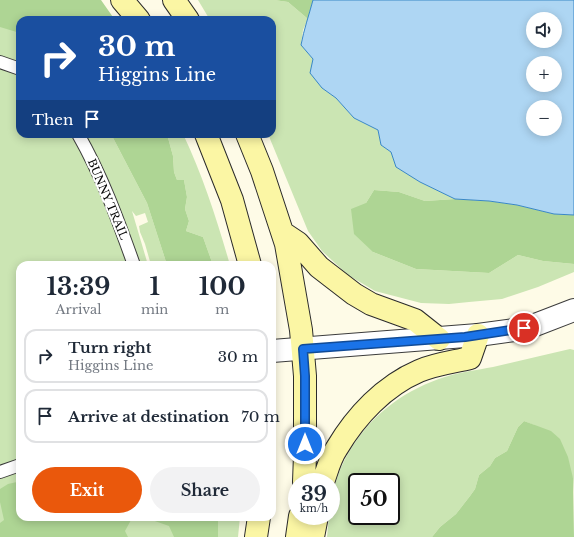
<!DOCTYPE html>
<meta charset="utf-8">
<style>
:root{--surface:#fff;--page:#f2f2f3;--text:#1f2937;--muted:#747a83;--line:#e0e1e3;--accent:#ea580c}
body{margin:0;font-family:"Libre Baskerville",serif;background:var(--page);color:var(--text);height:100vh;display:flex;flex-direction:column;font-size:15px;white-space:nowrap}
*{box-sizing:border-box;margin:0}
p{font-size:13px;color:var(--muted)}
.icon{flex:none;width:22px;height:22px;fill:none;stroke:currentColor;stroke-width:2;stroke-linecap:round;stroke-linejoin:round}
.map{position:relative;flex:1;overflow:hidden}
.side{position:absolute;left:16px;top:261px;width:260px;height:260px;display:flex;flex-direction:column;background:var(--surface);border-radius:12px;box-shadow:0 2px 10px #0003}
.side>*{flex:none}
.banner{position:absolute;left:16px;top:16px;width:260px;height:122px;border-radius:12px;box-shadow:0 2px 10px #0003;background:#1a4fa0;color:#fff;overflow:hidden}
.controls{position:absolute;left:526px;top:12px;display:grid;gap:8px}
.controls a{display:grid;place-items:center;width:36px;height:36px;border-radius:50%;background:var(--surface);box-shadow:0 2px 10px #0003;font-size:20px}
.speed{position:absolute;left:288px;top:473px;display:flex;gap:8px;font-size:20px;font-weight:700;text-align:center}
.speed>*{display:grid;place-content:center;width:52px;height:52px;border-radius:50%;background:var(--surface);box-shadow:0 2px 10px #0003;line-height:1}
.speed small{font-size:10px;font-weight:400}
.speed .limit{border:2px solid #111;border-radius:6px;background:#fff;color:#111}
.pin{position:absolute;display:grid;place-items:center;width:34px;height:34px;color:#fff;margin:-17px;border:2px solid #fff;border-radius:50%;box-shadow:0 1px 4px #0007}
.me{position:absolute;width:44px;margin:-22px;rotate:0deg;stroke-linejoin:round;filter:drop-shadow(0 0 3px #0008)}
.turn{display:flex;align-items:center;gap:14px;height:84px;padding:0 16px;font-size:18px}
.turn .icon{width:52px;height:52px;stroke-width:2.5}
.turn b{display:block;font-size:28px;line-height:34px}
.then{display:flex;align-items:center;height:38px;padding:0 16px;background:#0003;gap:8px;font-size:15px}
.eta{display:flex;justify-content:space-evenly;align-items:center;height:68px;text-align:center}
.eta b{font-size:24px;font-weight:700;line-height:28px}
.action{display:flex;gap:8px;margin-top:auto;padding:8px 16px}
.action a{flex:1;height:46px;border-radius:24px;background:var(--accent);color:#fff;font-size:16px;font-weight:700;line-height:46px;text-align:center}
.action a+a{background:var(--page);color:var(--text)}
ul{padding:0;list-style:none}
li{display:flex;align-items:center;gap:12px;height:54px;margin:0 8px 6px;padding:0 8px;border:2px solid var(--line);border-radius:12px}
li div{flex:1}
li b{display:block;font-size:15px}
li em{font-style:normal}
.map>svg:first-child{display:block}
</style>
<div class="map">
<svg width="574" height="537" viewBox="0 0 574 537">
<rect width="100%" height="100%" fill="#fefbe7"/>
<!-- green -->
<path fill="#cbe5b3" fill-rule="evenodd" d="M 0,0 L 34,0 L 20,20 L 20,134 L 111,134 L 147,203 L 167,265 L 151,265 L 145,244 L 140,232 L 139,226 L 148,222 L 145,213 L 136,216 L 132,211 L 148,265 L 20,265 L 20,517 L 213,517 L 198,537 L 0,537 Z
M 198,0 L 274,0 L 288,2 L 308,19 L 303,30 L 301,45 L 313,59 L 322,88 L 336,98 L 354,118 L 378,130 L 381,145 L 391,152 L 397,167 L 420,182 L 455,199 L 425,201 L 399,192 L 374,190 L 366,203 L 373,252 L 416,269 L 489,273 L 518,255 L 543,261 L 574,264 L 574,272 L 538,287 L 502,299 L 469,302 L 449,304 L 421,303 L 375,291 L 348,275 L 322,251 L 308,231 L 268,134 L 272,134 L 272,20 L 210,20 Z
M 167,134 L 183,134 C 203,176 217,220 230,265 L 213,265 L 203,237 L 186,231 L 189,221 L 185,209 L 187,197 L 184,180 L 177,180 L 174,172 L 173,156 Z
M 570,349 L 574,350 L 574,492 L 573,478 L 534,425 L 524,421 L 518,427 L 507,451 L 495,458 L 490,466 L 479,475 L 475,489 L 470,496 L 456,514 L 440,527 L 432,537 L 327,537 L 329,516 L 331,516 C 331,490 339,466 354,444 C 376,411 407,389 445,377 C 460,372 477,370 493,367 C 519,361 544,355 570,349 ZM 357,482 L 391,482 L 391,516 L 357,516 Z
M 218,517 L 240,517 L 238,537 L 218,537 Z"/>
<!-- forest -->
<path fill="#aed594" d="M 0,0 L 101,0 L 115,20 L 20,20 L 20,33 L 0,27 Z
M 274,0 L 313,0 L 308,19 L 288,2 Z
M 111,134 L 167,134 L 173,156 L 174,172 L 177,180 L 184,180 L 187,197 L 185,209 L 189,221 L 186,231 L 203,237 L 213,265 L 167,265 L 147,203 Z
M 374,190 L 399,192 L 425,201 L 455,199 L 489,201 L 517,205 L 554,214 L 574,215 L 574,264 L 543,261 L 518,255 L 489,273 L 416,269 L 373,252 L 354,234 L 351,209 L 366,203 Z
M 524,421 L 551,431 L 560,439 L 568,457 L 573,478 L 574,537 L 432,537 L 440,527 L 456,514 L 470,496 L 475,489 L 479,475 L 490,466 L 495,458 L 507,451 L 518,427 Z
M 17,482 L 20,491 L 20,517 L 218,517 L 218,537 L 174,537 L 169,526 L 152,520 L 131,520 L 125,531 L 128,537 L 0,537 L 0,523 L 4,520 L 0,502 L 0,489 L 8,484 Z"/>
<!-- water -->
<path fill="#aed6f3" stroke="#3987c6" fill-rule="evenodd" d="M 313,0 L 574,0 L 574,215 L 554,214 L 517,205 L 489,201 L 455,199 L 420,182 L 396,167 L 391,152 L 381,145 L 378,130 L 354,118 L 336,98 L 322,88 L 310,73 L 313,59 L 301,45 C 304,29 309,15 313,0 ZM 533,19 L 555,19 L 555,41 L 533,41 ZM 533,63 L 555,63 L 555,85 L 533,85 ZM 533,107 L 555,107 L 555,129 L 533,129 Z"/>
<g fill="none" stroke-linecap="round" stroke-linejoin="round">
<!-- service casing -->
<g stroke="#3c3c3c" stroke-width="14">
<path id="service" d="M 0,62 L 20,69
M 78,134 C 102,176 118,220 134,265
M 0,472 L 20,465"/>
</g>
<!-- tertiary casing -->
<g stroke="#3c3c3c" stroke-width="24">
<path id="tertiary" d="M 272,351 L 478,335 L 514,330 L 535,325 L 574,310"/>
</g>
<!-- secondary casing -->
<g stroke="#2b2b2b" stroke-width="24">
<path id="secondary" d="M 122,0 L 139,20
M 174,0 L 188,20
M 206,134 L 232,200 L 250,265
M 247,134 L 262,171 L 286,244 L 301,330 L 305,376 L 305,455 L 304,482
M 283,233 L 298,243 L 319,267 L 354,294 L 371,304 L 415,320 L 439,339
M 323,482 C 327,471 330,458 337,448 C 356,416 384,386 419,371 C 435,364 453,362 470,358 L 478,335
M 256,537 L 259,517
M 297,537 L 300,516
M 313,537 L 317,516"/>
</g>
<!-- service -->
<use href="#service" stroke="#fff" stroke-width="12"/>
<!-- tertiary -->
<use href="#tertiary" stroke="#fff" stroke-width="22"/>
<!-- secondary -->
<use href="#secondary" stroke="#fbf6a4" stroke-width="22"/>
</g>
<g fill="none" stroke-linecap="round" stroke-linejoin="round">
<!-- route casing -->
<g stroke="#114b97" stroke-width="10">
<path id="route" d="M 305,444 L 305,376 L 303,349 L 465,337 L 524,328"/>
</g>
<!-- route -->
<use href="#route" stroke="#1a73e8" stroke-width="7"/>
</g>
<g text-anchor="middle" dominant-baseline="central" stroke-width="4" stroke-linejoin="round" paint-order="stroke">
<!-- street labels -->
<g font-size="11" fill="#090909" stroke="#fff">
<text transform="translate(108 199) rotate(67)">BUNNY TRAIL</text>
</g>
</g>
</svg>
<div class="controls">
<a><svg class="icon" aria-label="sound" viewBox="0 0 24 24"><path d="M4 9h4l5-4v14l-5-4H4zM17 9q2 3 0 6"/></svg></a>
<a>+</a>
<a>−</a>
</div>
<div class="speed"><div>39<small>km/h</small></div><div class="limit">50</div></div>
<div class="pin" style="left:524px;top:328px;background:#d93025"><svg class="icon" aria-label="arrive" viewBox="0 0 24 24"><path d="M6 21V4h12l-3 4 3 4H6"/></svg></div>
<svg class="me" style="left:305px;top:444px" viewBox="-20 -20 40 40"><circle r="17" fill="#1a73e8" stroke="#fff" stroke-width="3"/><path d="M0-11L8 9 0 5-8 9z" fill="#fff"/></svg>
<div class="banner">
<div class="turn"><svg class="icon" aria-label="right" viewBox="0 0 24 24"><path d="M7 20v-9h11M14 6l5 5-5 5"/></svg><div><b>30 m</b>Higgins Line</div></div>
<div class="then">Then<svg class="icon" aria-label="arrive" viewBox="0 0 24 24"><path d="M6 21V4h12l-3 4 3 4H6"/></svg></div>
</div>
<section class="side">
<div class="eta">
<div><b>13:39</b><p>Arrival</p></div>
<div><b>1</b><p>min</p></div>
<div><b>100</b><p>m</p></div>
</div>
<ul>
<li><svg class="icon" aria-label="right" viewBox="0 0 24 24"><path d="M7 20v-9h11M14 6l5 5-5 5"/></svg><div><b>Turn right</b><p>Higgins Line</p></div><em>30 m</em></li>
<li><svg class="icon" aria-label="arrive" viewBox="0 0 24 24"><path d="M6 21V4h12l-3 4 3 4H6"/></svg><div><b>Arrive at destination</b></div><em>70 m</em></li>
</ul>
<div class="action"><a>Exit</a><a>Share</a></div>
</section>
</div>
